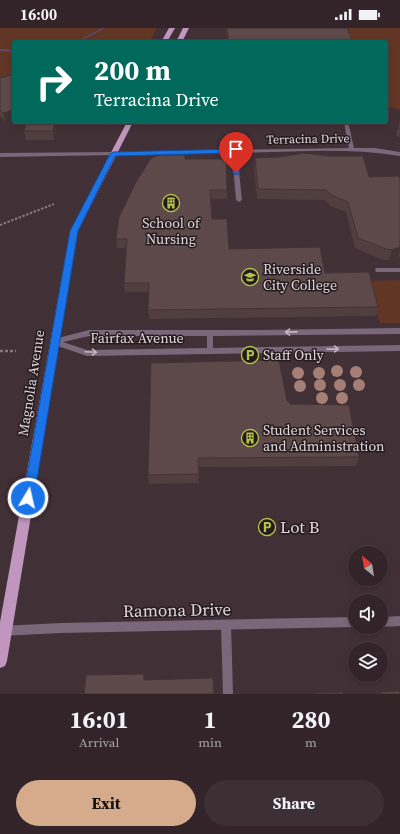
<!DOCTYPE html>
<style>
:root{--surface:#322429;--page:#3d3035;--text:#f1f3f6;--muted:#a8a4a8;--line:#4d4146;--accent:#d6ab8b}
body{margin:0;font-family:"Source Serif 4",serif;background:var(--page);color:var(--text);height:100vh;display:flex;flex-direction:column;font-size:15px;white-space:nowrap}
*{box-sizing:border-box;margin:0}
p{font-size:13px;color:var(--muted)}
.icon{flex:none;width:22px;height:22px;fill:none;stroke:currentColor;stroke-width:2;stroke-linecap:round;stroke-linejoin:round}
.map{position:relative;height:666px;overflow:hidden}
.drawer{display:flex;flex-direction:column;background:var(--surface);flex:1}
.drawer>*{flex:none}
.top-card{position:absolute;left:12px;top:12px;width:376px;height:84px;border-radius:4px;box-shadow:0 2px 6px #0003,0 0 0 1px var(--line);background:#00695c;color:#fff;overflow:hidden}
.needle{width:26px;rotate:330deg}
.tools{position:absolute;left:348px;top:518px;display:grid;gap:8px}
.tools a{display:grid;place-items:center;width:40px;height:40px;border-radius:50%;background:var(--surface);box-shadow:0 2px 6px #0003,0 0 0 1px var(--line);font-size:20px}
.pin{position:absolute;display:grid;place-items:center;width:34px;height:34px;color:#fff;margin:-41px -17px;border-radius:50% 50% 50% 0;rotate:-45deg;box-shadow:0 0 4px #0007}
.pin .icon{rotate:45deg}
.me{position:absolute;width:44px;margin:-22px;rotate:9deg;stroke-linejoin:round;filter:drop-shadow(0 0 3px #0008)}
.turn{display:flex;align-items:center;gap:14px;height:84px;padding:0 16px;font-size:18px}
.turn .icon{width:52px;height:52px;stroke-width:2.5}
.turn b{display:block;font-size:28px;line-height:34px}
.eta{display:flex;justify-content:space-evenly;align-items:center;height:68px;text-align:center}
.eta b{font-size:24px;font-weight:700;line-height:28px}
.action{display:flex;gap:8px;margin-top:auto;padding:8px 16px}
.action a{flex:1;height:46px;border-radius:24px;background:var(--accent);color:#111;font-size:16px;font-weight:700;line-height:46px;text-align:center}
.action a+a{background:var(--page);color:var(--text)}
.status{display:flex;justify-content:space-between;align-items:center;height:28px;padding:0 20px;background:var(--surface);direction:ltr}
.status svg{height:11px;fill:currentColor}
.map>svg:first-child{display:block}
</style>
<div class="status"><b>16:00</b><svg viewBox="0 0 49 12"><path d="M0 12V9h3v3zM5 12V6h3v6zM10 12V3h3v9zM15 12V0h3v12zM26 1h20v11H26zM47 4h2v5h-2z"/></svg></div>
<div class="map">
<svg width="400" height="666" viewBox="0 0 400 666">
<rect width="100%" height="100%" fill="#423037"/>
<!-- green -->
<path fill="#623625" d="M 0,0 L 157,0 L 149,14 L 14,14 L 14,48 L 0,50 Z
M 343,0 L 400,0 L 400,82 L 386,78 L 386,14 L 348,14 Z
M 400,252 L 400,295 L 380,295 L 367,253 Z"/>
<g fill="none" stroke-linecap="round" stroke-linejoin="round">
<!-- stream -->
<path fill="#5e4a6c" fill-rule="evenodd" d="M 102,0 L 105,0 L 79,14 L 76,14 Z
M 0,21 L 14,22 L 14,24 L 0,23 Z"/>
<!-- path-far1 -->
<path stroke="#87777d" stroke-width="2" stroke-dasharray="2.5 1.5" stroke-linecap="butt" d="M 0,197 L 54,176"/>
<!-- path -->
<path stroke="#87777d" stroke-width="2.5" stroke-dasharray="3 2" stroke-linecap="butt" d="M 0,323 L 16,323"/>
<!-- service -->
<path fill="#7b677a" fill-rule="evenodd" d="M 344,94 L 348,94 L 354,120 L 375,120 L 400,124 L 400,128 C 346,119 291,124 237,125 L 242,172 L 239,174 L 236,172 L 232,125 L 113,128 L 110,126 L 113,124 L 349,120 Z
M 376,240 L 400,240 L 400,244 L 376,244 L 375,242 Z
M 400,300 L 400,306 L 213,308 L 213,320 L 400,317 L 400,323 L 87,328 L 52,316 L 51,314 L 54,311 L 89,302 L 259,302 ZM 89,308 L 207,308 L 207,320 L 87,322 L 63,314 Z
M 226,592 L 229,594 L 231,597 L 233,666 L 223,666 L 221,597 L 223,594 Z"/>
<!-- minor -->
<path fill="#7b677a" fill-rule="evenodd" d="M 113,124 L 115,125 L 115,127 L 0,129 L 0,125 Z"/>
<!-- tertiary -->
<path fill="#7b677a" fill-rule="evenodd" d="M 400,588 L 400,598 L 381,599 L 380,599 L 381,589 Z
M 355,589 L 355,599 L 61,605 L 0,608 L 0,598 L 61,595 Z"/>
<!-- primary -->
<path fill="#c096be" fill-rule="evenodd" d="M 169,0 L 175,0 L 167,14 L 161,14 Z
M 183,0 L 189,0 L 182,14 L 176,14 Z
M 127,94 L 133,94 L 78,203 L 7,633 L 5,638 L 0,640 L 0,594 L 70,203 Z"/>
</g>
<!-- trees -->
<g fill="#a57f76">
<circle cx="337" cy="343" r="6"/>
<circle cx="356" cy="344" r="6"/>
<circle cx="298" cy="345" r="6"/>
<circle cx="319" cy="345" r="6"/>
<circle cx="320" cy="357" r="6"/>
<circle cx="340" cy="357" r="6"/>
<circle cx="359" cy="357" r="6"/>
<circle cx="300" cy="358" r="6"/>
<circle cx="322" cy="370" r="6"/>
<circle cx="342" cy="370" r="6"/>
</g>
<!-- wall -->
<path fill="#513f40" d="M 226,0 L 347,0 L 353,14 L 227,14 Z
M 14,46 L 14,92 L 5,94 L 0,88 L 0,50 Z
M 399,93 L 400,93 L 400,109 L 396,108 Z
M 27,94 L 58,94 L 54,112 L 26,112 L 24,103 Z
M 255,130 L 369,149 L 400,150 L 400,229 L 389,232 L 383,232 L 355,220 L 346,184 L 331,178 L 324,172 L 257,171 L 254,140 Z
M 185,131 L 227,162 L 227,171 L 211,171 L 212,191 L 229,221 L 325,245 L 378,279 L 376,288 L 149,291 L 148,282 L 149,264 L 125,264 L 124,255 L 127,220 L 117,220 L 116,211 L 140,148 Z
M 287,373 L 359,429 L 356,438 L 198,439 L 199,455 L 149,456 L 148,447 Z"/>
<!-- shaded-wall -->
<path fill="#423334" d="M 14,82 L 14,92 L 5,94 L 3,85 Z
M 55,94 L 58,94 L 54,112 L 53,103 Z
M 400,219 L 400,224 L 398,229 L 389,232 L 392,222 Z"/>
<!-- building -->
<path fill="#5e494a" stroke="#423334" d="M 227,0 L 347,0 L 353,14 L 229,14 Z
M 14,46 L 14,82 L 3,85 L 0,82 L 0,50 Z
M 399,93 L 400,93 L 400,101 L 398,100 Z
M 27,94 L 55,94 L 53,103 L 24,103 Z
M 304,125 L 329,128 L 363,128 L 369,149 L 398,148 L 400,150 L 400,219 L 392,222 L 386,221 L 358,210 L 348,174 L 333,168 L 326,162 L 258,161 L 255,130 L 280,129 Z
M 160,127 L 185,127 L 185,131 L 226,131 L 227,162 L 210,162 L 212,191 L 227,191 L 229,221 L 320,219 L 325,245 L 369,244 L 378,279 L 148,282 L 149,255 L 124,255 L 127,211 L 116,211 L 119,189 L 139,148 L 140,148 L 151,130 Z
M 279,332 L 287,373 L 289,373 L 290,376 L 349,377 L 359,429 L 198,430 L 199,446 L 148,447 L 151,335 Z
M 144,646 L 144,652 L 213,650 L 214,666 L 84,666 L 86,647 Z
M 400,663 L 400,666 L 380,666 L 380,664 Z
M 343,664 L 343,666 L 316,666 L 315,665 Z"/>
<!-- one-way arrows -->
<defs><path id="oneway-shaft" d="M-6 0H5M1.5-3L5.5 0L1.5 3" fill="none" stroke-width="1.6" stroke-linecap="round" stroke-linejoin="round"/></defs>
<g stroke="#c3b5bd">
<use href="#oneway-shaft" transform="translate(291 304) rotate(179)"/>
<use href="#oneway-shaft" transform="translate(333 321) rotate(-1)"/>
<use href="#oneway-shaft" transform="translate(91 324) rotate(3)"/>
</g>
<!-- route -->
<path fill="#1a73e8" stroke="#114b97" d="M 234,121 L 238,123 L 240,145 L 236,147 L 233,145 L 231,125 L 115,128 L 78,203 L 34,470 L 32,474 L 28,475 L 25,474 L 23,470 L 70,203 L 110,126 L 113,124 Z"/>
<!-- icons -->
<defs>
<g id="building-ring" transform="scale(0.9)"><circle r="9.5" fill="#231b1e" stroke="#b5c249" stroke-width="1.5"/><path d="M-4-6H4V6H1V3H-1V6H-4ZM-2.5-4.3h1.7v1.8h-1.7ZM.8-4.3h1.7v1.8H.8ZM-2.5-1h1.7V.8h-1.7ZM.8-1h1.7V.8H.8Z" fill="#b5c249"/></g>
<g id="university-ring" transform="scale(0.9)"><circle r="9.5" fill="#231b1e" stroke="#b5c249" stroke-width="1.5"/><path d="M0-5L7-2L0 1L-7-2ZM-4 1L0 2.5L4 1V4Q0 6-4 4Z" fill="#b5c249"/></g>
<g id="parking-ring" transform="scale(0.9)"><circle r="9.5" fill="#231b1e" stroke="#b5c249" stroke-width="1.5"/><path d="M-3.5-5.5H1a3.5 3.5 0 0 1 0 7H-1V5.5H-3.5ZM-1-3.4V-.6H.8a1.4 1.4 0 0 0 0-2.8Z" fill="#b5c249"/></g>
</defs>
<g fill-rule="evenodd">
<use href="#building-ring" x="171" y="175"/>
<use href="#university-ring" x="250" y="249"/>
<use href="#parking-ring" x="250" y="327"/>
<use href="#building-ring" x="250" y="410"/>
<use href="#parking-ring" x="267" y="499"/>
</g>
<g text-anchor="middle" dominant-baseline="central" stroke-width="3" stroke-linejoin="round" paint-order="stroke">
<!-- far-street labels -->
<g font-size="12" fill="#e2d6da" stroke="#231b1e">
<text transform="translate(308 111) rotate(-1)">Terracina Drive</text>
</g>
<!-- poi labels -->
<g font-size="14" fill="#e2d6da" stroke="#231b1e" text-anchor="start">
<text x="171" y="195" text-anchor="middle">School of<tspan x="171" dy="16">Nursing</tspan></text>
<text x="263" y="241">Riverside<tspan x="263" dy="16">City College</tspan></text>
<text x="263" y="327">Staff Only</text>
<text x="263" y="402">Student Services<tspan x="263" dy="16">and Administration</tspan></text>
</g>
<!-- street labels -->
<g font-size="14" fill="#e2d6da" stroke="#231b1e">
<text x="137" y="310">Fairfax Avenue</text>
<text transform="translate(31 355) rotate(-81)">Magnolia Avenue</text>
</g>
<!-- near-poi labels -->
<g font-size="17" fill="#e2d6da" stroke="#231b1e" text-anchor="start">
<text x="280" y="499">Lot B</text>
</g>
<!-- near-street labels -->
<g font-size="17" fill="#e2d6da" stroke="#231b1e">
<text transform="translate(177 582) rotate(-1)">Ramona Drive</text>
</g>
</g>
</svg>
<div class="tools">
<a><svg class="needle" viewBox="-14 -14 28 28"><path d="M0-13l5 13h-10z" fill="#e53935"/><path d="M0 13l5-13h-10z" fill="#a8a4a8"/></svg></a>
<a><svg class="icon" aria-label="sound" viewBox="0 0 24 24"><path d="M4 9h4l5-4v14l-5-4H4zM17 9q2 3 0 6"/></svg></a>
<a><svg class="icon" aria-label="layers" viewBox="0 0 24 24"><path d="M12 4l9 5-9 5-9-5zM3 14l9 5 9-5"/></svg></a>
</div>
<div class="pin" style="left:236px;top:145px;background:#d93025"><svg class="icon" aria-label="arrive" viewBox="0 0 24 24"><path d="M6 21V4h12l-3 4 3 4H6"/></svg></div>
<svg class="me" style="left:28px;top:470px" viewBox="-20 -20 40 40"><circle r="17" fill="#1a73e8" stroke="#fff" stroke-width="3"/><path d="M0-11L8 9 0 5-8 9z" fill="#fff"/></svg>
<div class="top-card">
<div class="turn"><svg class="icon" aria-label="right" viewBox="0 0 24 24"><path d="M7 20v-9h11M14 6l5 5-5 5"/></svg><div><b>200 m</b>Terracina Drive</div></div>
</div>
</div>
<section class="drawer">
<div class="eta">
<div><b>16:01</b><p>Arrival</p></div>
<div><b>1</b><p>min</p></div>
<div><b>280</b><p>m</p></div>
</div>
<div class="action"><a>Exit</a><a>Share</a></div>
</section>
